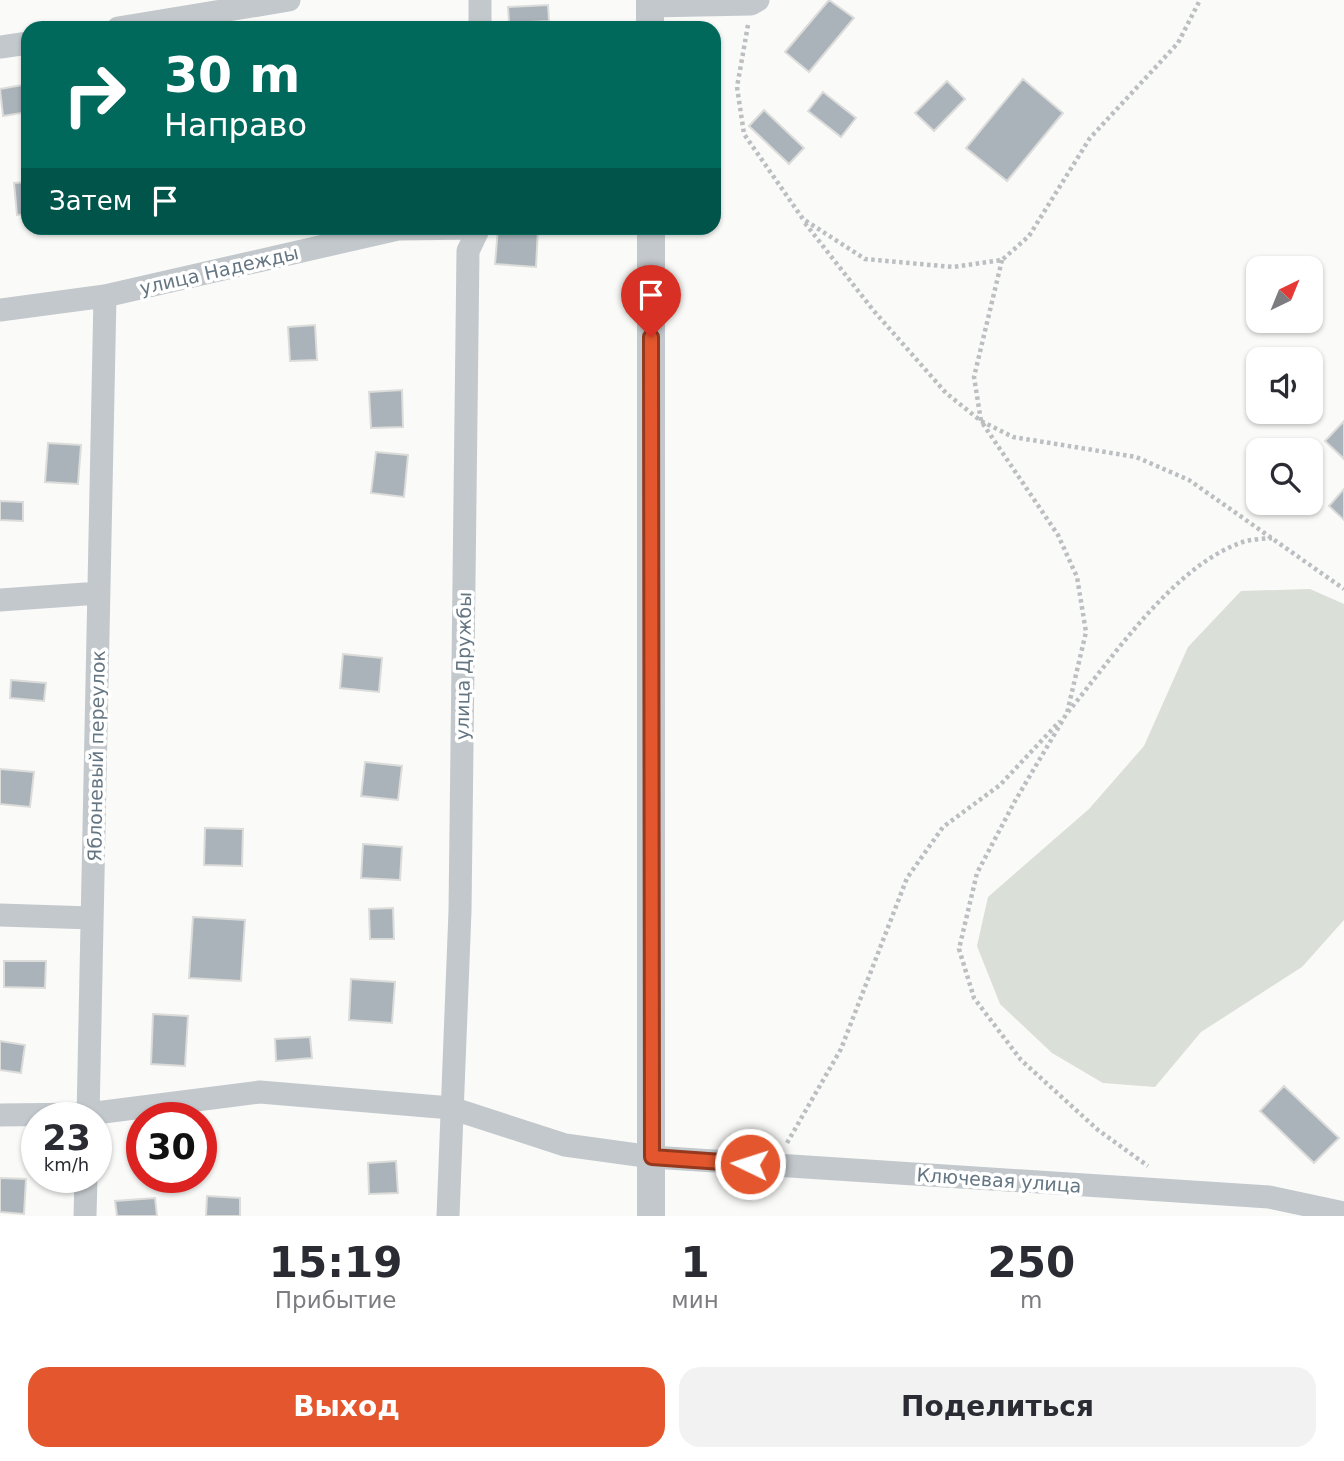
<!DOCTYPE html>
<html lang="ru">
<meta charset="utf-8">
<style>
:root{--surface:#fff;--page:#f2f2f3;--text:#2b2b33;--muted:#7c7c81;--accent:#e4572e}
body{margin:0;font-family:"DejaVu Sans",sans-serif;background:var(--page);color:var(--text);height:100vh;display:flex;flex-direction:column;font-size:26px;white-space:nowrap}
*{box-sizing:border-box;margin:0}
p{font-size:23px;color:var(--muted)}
.icon{flex:none;width:38px;height:38px;fill:none;stroke:currentColor;stroke-width:2;stroke-linecap:round;stroke-linejoin:round}
.map{position:relative;height:1216px;overflow:hidden}
.side{display:flex;flex-direction:column;background:var(--surface);flex:1}
.side>*{flex:none}
.top-card{position:absolute;left:21px;top:21px;width:700px;height:214px;border-radius:21px;box-shadow:0 2px 5px #0004;background:#00695c;color:#fff;overflow:hidden}
.needle{width:46px;rotate:43deg}
.controls{position:absolute;left:1246px;top:256px;display:grid;gap:14px}
.controls a{display:grid;place-items:center;width:77px;height:77px;border-radius:14px;background:var(--surface);box-shadow:0 2px 5px #0004;font-size:35px}
.speed{position:absolute;left:21px;top:1102px;display:flex;gap:14px;font-size:35px;font-weight:700;text-align:center}
.speed>*{display:grid;place-content:center;width:91px;height:91px;border-radius:50%;background:var(--surface);box-shadow:0 2px 5px #0004;line-height:1}
.speed small{font-size:18px;font-weight:400}
.speed .limit{border:10px solid #d22;background:#fff;color:#111}
.pin{position:absolute;display:grid;place-items:center;width:60px;height:60px;color:#fff;margin:-72px -30px;border-radius:50% 50% 50% 0;rotate:-45deg;box-shadow:0 0 7px #0007}
.pin .icon{rotate:45deg}
.me{position:absolute;width:77px;margin:-38px;rotate:274deg;stroke-linejoin:round;filter:drop-shadow(0 0 5px #0008)}
.turn{display:flex;align-items:center;gap:24px;height:147px;padding:0 28px;font-size:32px}
.turn .icon{width:91px;height:91px;stroke-width:2.5}
.turn b{display:block;font-size:49px;line-height:60px}
.then{display:flex;align-items:center;height:66px;padding:0 28px;background:#0003;gap:14px;font-size:26px}
.eta{display:flex;justify-content:space-evenly;align-items:center;height:119px;text-align:center}
.eta b{font-size:42px;font-weight:700;line-height:49px}
.primary-button{display:flex;gap:14px;margin-top:auto;padding:14px 28px}
.primary-button a{flex:1;height:80px;border-radius:21px;background:var(--accent);color:#fff;font-size:28px;font-weight:700;line-height:80px;text-align:center}
.primary-button a+a{background:var(--page);color:var(--text)}
.map>svg:first-child{display:block}
</style>
<div class="map">
<svg width="1344" height="1216" viewBox="0 0 1344 1216">
<rect width="100%" height="100%" fill="#fafaf8"/>
<!-- green -->
<path fill="#dadfd7" d="M 1310,589 L 1344,604 L 1344,920 L 1302,967 L 1201,1032 L 1155,1087 L 1103,1083 L 1052,1053 L 1000,1004 L 977,946 L 988,897 L 1089,809 L 1144,746 L 1188,647 L 1241,591 Z"/>
<!-- building -->
<path fill="#aab3b9" stroke="#dcdcda" stroke-width="2" d="M 829,0 L 854,18 L 809,72 L 785,52 Z
M 548,5 L 549,21 L 509,23 L 508,7 Z
M 1023,79 L 1063,113 L 1007,181 L 966,148 Z
M 947,81 L 965,99 L 934,131 L 915,113 Z
M 28,84 L 28,112 L 3,116 L 0,89 Z
M 823,92 L 856,118 L 841,137 L 808,111 Z
M 764,110 L 804,148 L 789,164 L 749,126 Z
M 28,182 L 28,214 L 17,215 L 14,183 Z
M 498,228 L 538,230 L 536,267 L 495,264 Z
M 315,325 L 317,360 L 290,361 L 288,327 Z
M 402,390 L 403,427 L 371,428 L 369,392 Z
M 1344,421 L 1344,459 L 1325,441 Z
M 48,443 L 81,445 L 78,484 L 45,482 Z
M 376,452 L 408,455 L 404,497 L 371,493 Z
M 1344,489 L 1344,520 L 1329,506 Z
M 0,501 L 23,502 L 23,521 L 0,520 Z
M 343,654 L 382,658 L 379,692 L 340,688 Z
M 11,680 L 46,683 L 44,701 L 10,698 Z
M 365,762 L 402,766 L 398,800 L 361,796 Z
M 0,769 L 34,772 L 30,807 L 0,804 Z
M 205,828 L 243,829 L 242,866 L 204,865 Z
M 363,844 L 402,847 L 400,880 L 361,878 Z
M 393,908 L 394,939 L 370,939 L 369,909 Z
M 193,917 L 245,920 L 241,981 L 189,978 Z
M 4,961 L 46,961 L 45,988 L 4,987 Z
M 351,979 L 395,982 L 392,1023 L 349,1020 Z
M 153,1014 L 188,1016 L 185,1066 L 151,1064 Z
M 310,1037 L 312,1058 L 276,1061 L 275,1039 Z
M 0,1041 L 25,1045 L 21,1073 L 0,1070 Z
M 1284,1086 L 1339,1138 L 1314,1163 L 1260,1111 Z
M 396,1161 L 398,1193 L 369,1194 L 368,1163 Z
M 0,1178 L 26,1179 L 24,1214 L 0,1212 Z
M 207,1196 L 240,1198 L 240,1216 L 206,1216 Z
M 155,1198 L 157,1216 L 117,1216 L 115,1201 Z"/>
<g fill="none" stroke-linecap="round" stroke-linejoin="round">
<!-- path -->
<path stroke="#bbbfc2" stroke-width="4.5" stroke-dasharray="3.5 3.5" stroke-linecap="butt" d="M 748,25 L 737,87 L 744,134 L 803,219 L 865,259 L 953,267 L 1002,260 L 1029,236 L 1090,138 L 1178,43 L 1200,0
M 805,223 L 873,310 L 946,393 L 981,421 L 1013,437 L 1136,457 L 1189,480 L 1344,589
M 1002,260 L 974,377 L 981,421 L 1058,535 L 1077,577 L 1086,632 L 1067,713 L 1015,801 L 977,873 L 959,949 L 974,998 L 1021,1060 L 1098,1130 L 1148,1166
M 1068,712 C 1114,656 1172,568 1240,543 C 1250,539 1262,539 1272,538
M 787,1143 L 841,1049 L 907,878 L 943,827 L 1000,785 L 1060,721"/>
<!-- minor -->
<path stroke="#c3c8cc" stroke-width="23" d="M 650,6 L 751,4 L 758,0
M 118,28 L 289,0
M 480,28 L 480,0
M 0,47 L 28,43
M 0,310 L 105,296 L 398,229 L 479,228 L 468,251 L 460,911 L 448,1216
M 0,600 L 99,593
M 0,915 L 92,918
M 0,1115 L 88,1114 L 260,1092 L 451,1108 L 565,1145 L 652,1157 L 1269,1197 L 1344,1213
M 88,1118 L 105,296
M 85,1216 L 86,1178"/>
<!-- tertiary -->
<path stroke="#c3c8cc" stroke-width="28" d="M 650,0 L 650,28
M 651,228 L 651,1216"/>
</g>
<g fill="none" stroke-linecap="round" stroke-linejoin="round">
<!-- route casing -->
<g stroke="#94391e" stroke-width="18">
<path id="route" d="M 651,337 L 652,1157 L 750,1164"/>
</g>
<!-- route -->
<use href="#route" stroke="#e4572e" stroke-width="12"/>
</g>
<g text-anchor="middle" dominant-baseline="central" stroke-width="7" stroke-linejoin="round" paint-order="stroke">
<!-- street labels -->
<g font-size="19" fill="#657683" stroke="#fff">
<text transform="translate(219 270) rotate(-13)">улица Надежды</text>
<text transform="translate(463 666) rotate(-89)">улица Дружбы</text>
<text transform="translate(96 756) rotate(-89)">Яблоневый переулок</text>
<text transform="translate(999 1180) rotate(4)">Ключевая улица</text>
</g>
</g>
</svg>
<div class="controls">
<a><svg class="needle" viewBox="-14 -14 28 28"><path d="M0-13l5 13h-10z" fill="#e53935"/><path d="M0 13l5-13h-10z" fill="#7c7c81"/></svg></a>
<a><svg class="icon" aria-label="sound" viewBox="0 0 24 24"><path d="M4 9h4l5-4v14l-5-4H4zM17 9q2 3 0 6"/></svg></a>
<a><svg class="icon" aria-label="search" viewBox="0 0 24 24"><circle cx="10" cy="10" r="6"/><path d="M15 15l6 6"/></svg></a>
</div>
<div class="speed"><div>23<small>km/h</small></div><div class="limit">30</div></div>
<div class="pin" style="left:651px;top:337px;background:#d93025"><svg class="icon" aria-label="arrive" viewBox="0 0 24 24"><path d="M6 21V4h12l-3 4 3 4H6"/></svg></div>
<svg class="me" style="left:750px;top:1164px" viewBox="-20 -20 40 40"><circle r="17" fill="#e4572e" stroke="#fff" stroke-width="3"/><path d="M0-11L8 9 0 5-8 9z" fill="#fff"/></svg>
<div class="top-card">
<div class="turn"><svg class="icon" aria-label="right" viewBox="0 0 24 24"><path d="M7 20v-9h11M14 6l5 5-5 5"/></svg><div><b>30 m</b>Направо</div></div>
<div class="then">Затем<svg class="icon" aria-label="arrive" viewBox="0 0 24 24"><path d="M6 21V4h12l-3 4 3 4H6"/></svg></div>
</div>
</div>
<section class="side">
<div class="eta">
<div><b>15:19</b><p>Прибытие</p></div>
<div><b>1</b><p>мин</p></div>
<div><b>250</b><p>m</p></div>
</div>
<div class="primary-button"><a>Выход</a><a>Поделиться</a></div>
</section>
